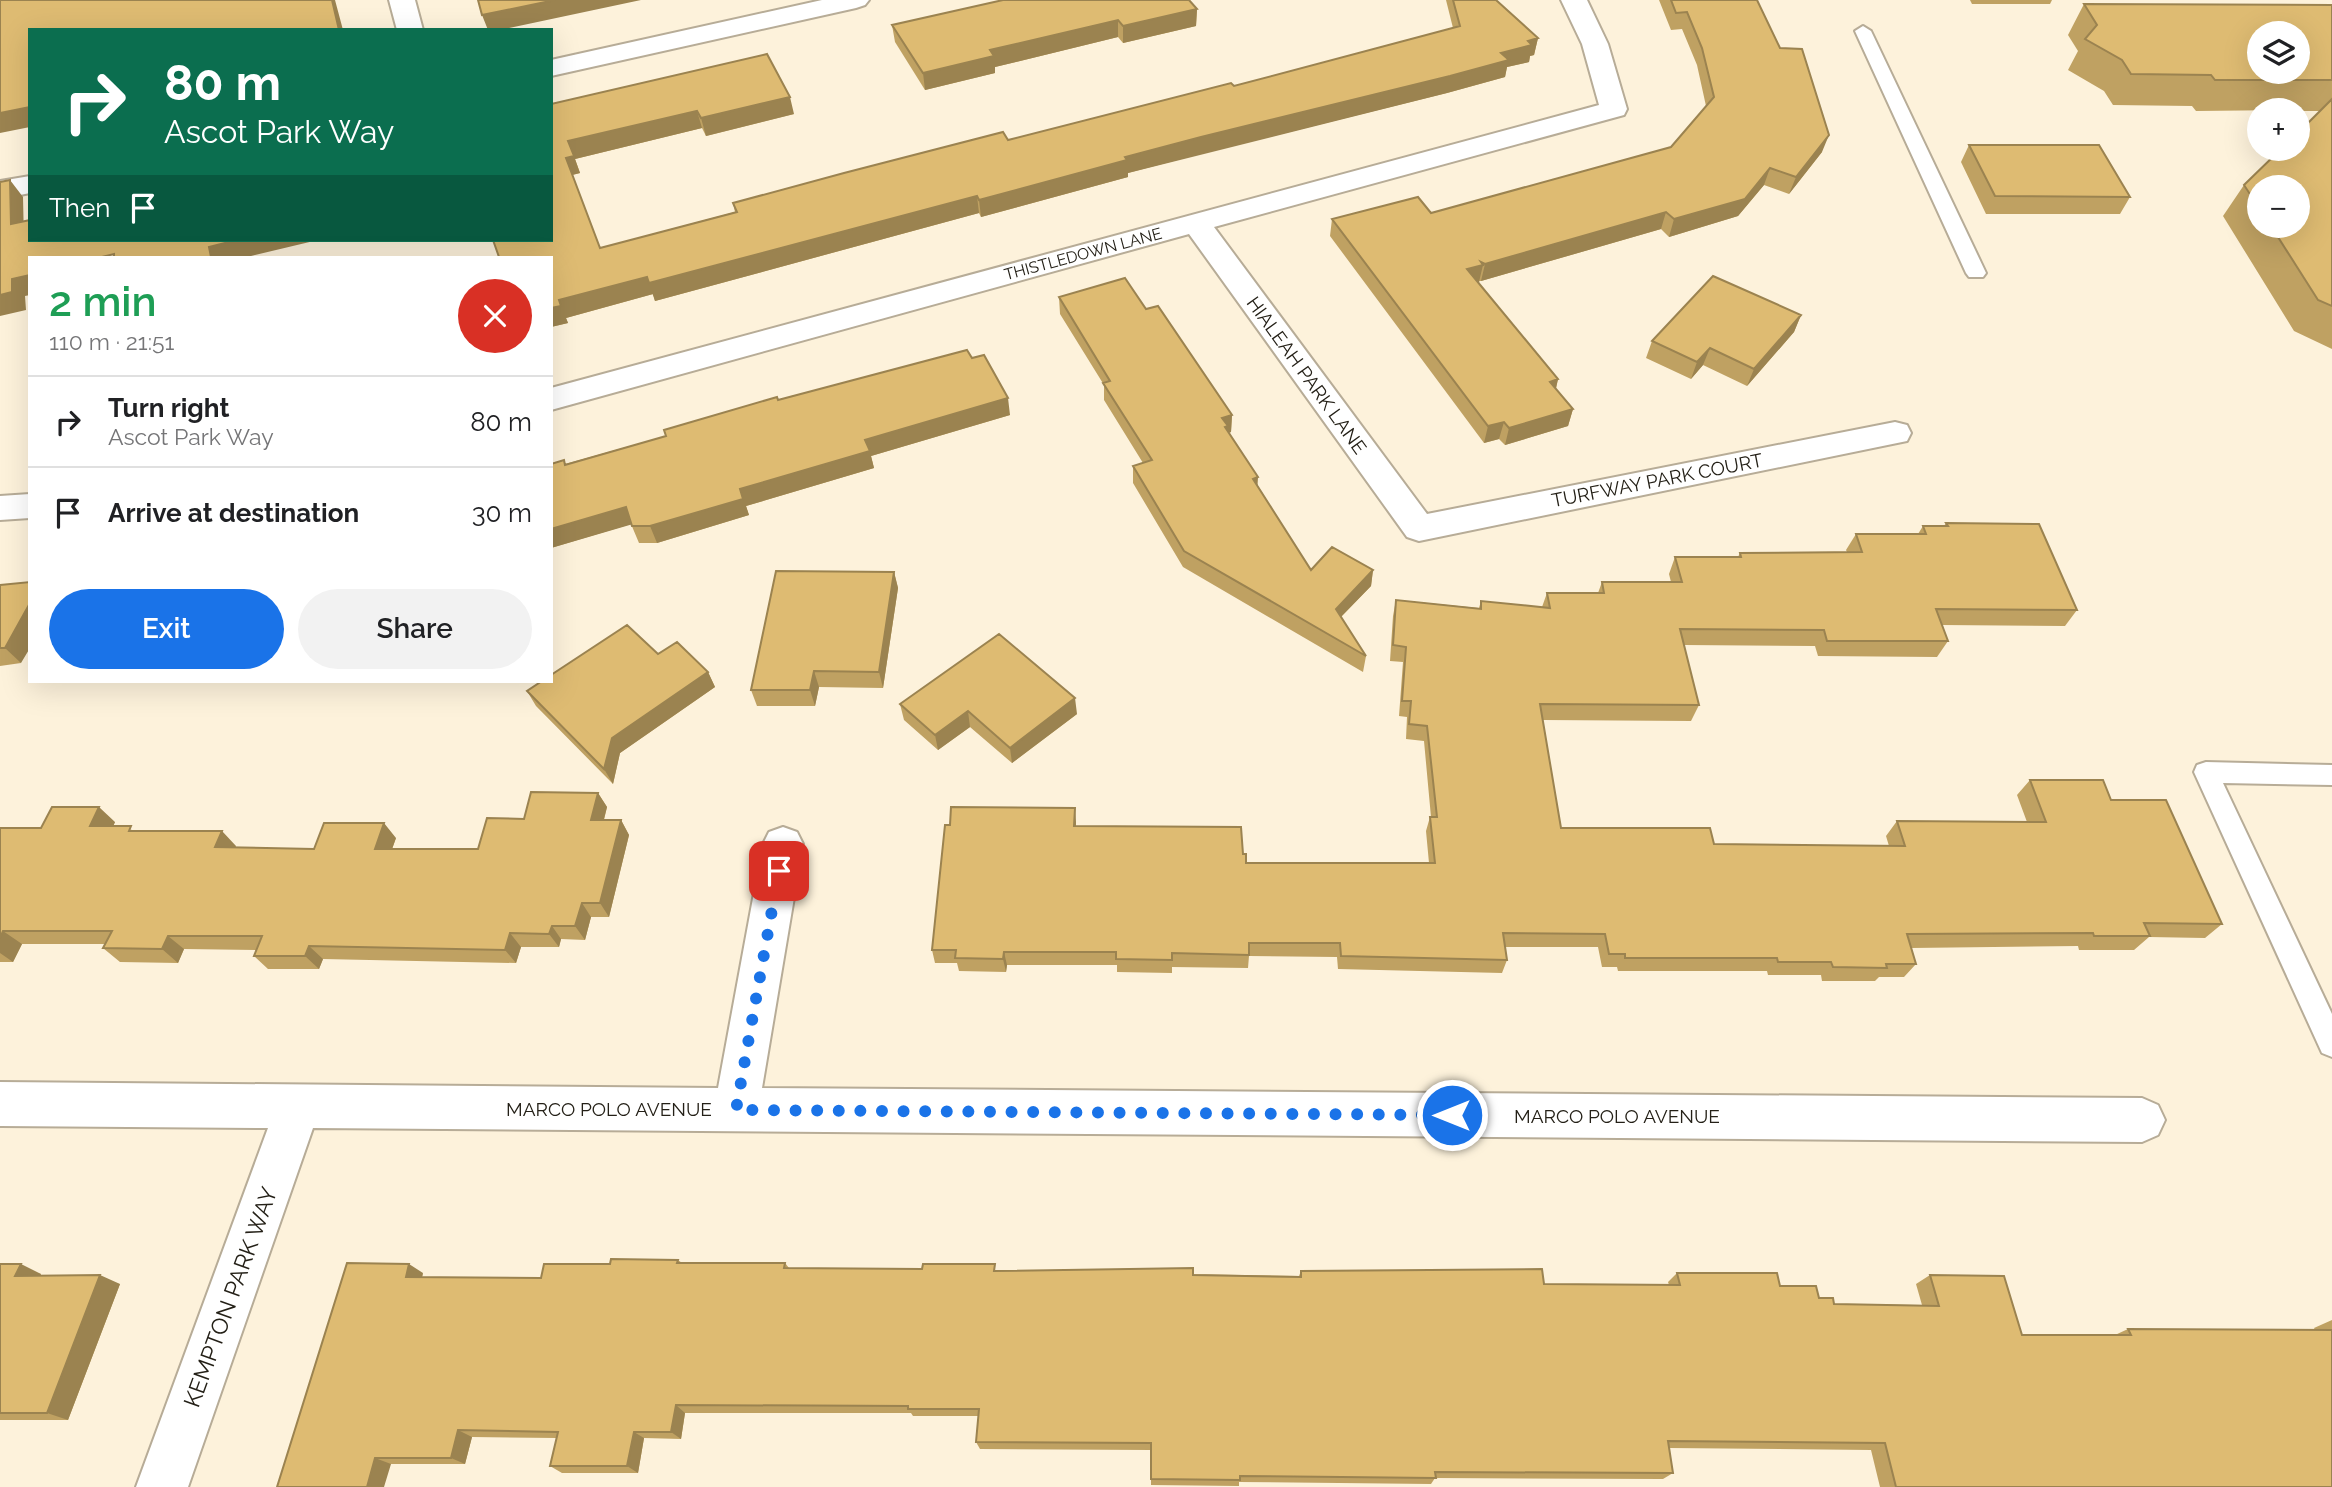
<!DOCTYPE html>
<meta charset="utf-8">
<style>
:root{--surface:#fff;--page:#f2f2f2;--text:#202124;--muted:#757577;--line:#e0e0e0;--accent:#1a73e8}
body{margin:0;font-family:Raleway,sans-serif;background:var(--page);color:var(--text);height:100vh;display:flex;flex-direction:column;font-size:26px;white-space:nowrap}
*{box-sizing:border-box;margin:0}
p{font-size:23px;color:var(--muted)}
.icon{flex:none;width:38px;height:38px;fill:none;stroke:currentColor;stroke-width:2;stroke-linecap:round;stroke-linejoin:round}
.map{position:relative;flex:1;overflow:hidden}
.details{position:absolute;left:28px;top:256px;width:525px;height:427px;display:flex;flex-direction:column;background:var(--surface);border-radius:0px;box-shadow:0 7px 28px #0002}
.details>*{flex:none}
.guide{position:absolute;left:28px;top:28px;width:525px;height:214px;border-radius:0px;box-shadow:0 7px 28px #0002;background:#0b6e4f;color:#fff;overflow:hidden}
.fabs{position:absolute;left:2247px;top:21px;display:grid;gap:14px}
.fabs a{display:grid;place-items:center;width:63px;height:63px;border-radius:50%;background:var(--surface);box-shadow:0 7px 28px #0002;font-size:35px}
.pin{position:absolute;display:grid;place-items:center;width:60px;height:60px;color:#fff;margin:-30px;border-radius:14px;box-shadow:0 4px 10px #0006}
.me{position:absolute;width:77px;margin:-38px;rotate:270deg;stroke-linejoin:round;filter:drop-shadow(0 0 5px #0008)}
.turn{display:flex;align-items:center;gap:24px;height:147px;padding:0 21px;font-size:32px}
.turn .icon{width:91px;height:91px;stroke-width:2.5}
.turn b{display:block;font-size:49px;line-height:60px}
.then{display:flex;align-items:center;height:66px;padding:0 21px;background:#0003;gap:14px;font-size:26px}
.round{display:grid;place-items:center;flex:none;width:74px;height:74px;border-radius:37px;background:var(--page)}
.head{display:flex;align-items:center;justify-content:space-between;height:119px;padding:0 21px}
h1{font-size:42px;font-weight:600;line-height:52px;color:#1e9e55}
.button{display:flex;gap:14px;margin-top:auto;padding:14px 21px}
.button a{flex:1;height:80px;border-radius:42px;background:var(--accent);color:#fff;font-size:28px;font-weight:600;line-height:80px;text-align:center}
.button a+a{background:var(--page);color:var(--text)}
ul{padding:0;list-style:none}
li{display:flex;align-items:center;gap:21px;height:91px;padding:0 21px;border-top:2px solid var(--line)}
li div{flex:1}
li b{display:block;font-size:26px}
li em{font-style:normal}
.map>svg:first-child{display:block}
</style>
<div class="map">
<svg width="2332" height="1487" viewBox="0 0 2332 1487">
<rect width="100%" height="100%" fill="#fdf2db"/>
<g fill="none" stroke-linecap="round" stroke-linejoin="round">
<!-- service casing -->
<g stroke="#b7ac97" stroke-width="4">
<path id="service" d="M 1863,26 L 1871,31 L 1986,273 L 1983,277 L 1969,277 L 1966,273 L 1855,31 Z
M 2206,762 L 2332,765 L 2332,785 L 2223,783 L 2332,1014 L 2332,1057 L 2322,1053 L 2194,772 L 2197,765 Z"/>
</g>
<!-- minor casing -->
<g stroke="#b7ac97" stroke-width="4">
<path id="minor" d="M 389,0 L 415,0 L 423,30 L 397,30 Z
M 822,0 L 869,0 L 865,5 L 856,8 L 551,76 L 551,60 Z
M 1561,0 L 1587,0 L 1608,44 L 1627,109 L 1624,115 L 1214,227 L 1427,514 L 1895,422 L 1907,425 L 1911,433 L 1907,441 L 1419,541 L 1407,537 L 1189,234 L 551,410 L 551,388 L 1599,105 L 1582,44 Z
M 30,176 L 30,193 L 0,199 L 0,181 Z
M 30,494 L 30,518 L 0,520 L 0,496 Z
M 783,827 L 797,832 L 803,844 L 762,1088 L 2142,1098 L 2158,1105 L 2165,1120 L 2158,1135 L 2142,1142 L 313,1128 L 188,1487 L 136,1487 L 268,1128 L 0,1126 L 0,1082 L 718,1088 L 763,844 L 769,832 Z"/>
</g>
<!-- service -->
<use href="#service" fill="#fff" fill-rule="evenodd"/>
<!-- minor -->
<use href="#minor" fill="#fff" fill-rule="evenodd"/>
</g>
<!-- wall -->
<path fill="#bfa162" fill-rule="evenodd" d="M 1446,0 L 1496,0 L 1538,38 L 1534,55 L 1530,56 L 1529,62 L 1507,67 L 1505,77 L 1447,93 L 1200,154 L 1128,173 L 1128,177 L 981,217 L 979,213 L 655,301 L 653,294 L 566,318 L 568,323 L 551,327 L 551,104 L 794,114 L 706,136 L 702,128 L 575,159 L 580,173 L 572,175 L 600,248 L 735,212 L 733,203 L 1008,140 L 1234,86 L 1453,28 Z
M 1659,0 L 1757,0 L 1822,152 L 1789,194 L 1764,185 L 1738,216 L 1669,237 L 1661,229 L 1481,281 L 1480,281 L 1478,282 L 1558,379 L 1556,389 L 1573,409 L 1568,426 L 1505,445 L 1499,439 L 1484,443 L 1330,236 L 1332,219 L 1431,213 L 1671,147 L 1706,106 L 1697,65 L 1682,29 L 1671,30 Z
M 1970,0 L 2052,0 L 2050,4 L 1972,4 Z
M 2084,4 L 2332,5 L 2332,349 L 2294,331 L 2223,216 L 2244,185 L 2320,111 L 2298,111 L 2298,110 L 2196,111 L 2192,106 L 2113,105 L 2104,91 L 2068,70 L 2078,51 L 2068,35 ZM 2259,187 L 2298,226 L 2259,226 Z
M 1197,9 L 1196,26 L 1123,43 L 1118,37 L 995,67 L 995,73 L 925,90 L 895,42 L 892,25 Z
M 1969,145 L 2130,197 L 2120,214 L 1986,214 L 1961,162 Z
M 1059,297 L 1146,309 L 1232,415 L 1231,432 L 1229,433 L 1258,486 L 1311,570 L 1373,570 L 1371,586 L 1341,617 L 1366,656 L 1363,672 L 1183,567 L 1133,483 L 1133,466 L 1143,463 L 1104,400 L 1104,385 L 1060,314 Z
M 1801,315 L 1794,332 L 1747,386 L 1703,365 L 1691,379 L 1646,358 L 1652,341 Z
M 972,358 L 1010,415 L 871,456 L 874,468 L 746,506 L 749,515 L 657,543 L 639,543 L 631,524 L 551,548 L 551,464 L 564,460 L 565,464 L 666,436 L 778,400 Z
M 1946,523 L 2077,610 L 2065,626 L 1942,625 L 1948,641 L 1937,657 L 1818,656 L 1815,646 L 1684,645 L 1699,705 L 1691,721 L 1543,720 L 1561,828 L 1714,844 L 1889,846 L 1886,836 L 1897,821 L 2027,822 L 2017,795 L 2030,780 L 2111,800 L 2222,924 L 2205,938 L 2149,937 L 2134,950 L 2079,950 L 2078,946 L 1911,948 L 1916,964 L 1904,977 L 1879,977 L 1875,981 L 1822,981 L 1821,975 L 1768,975 L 1767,971 L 1618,971 L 1617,967 L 1602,967 L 1598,947 L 1505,947 L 1507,960 L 1502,973 L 1338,969 L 1337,957 L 1249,956 L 1248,968 L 1172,967 L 1172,973 L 1117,972 L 1117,965 L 1007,965 L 1006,972 L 959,971 L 957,963 L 935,963 L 932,950 L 1076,822 L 1076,826 L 1243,854 L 1246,863 L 1429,863 L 1426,831 L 1430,817 L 1431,817 L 1424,741 L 1406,739 L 1407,717 L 1399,716 L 1403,662 L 1390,661 L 1393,616 L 1396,600 L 1479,608 L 1481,601 L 1542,607 L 1547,593 L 1598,593 L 1602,582 L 1671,582 L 1669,574 L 1675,557 L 1738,557 L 1740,553 L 1847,552 L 1846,550 L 1856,534 L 1918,534 L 1923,526 L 1944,526 Z
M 894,572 L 898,588 L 883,688 L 819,687 L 815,706 L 757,706 L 751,690 Z
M 0,585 L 21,663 L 0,666 Z
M 658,654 L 708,672 L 715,687 L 620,753 L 613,784 L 536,706 L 527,691 Z
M 900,704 L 1077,714 L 1012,763 L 970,727 L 938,750 L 904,720 Z
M 598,793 L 607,807 L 604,820 L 621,820 L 629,835 L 609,917 L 591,917 L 585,940 L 561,939 L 559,947 L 521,947 L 516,963 L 323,959 L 319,969 L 268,969 L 254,956 L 256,950 L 184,949 L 178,963 L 120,962 L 103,948 L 105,944 L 22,944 L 13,962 L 0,962 L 0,828 L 41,828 L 115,822 L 113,826 L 137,831 L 236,846 L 235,847 L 314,849 L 396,838 L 392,849 L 478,849 L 524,819 Z
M 678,1260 L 682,1263 L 785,1263 L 789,1268 L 997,1271 L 1299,1276 L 1301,1271 L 1544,1284 L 1669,1285 L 1668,1282 L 1677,1273 L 1780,1286 L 1819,1298 L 1834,1304 L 1922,1305 L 1916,1284 L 1930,1275 L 2022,1335 L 2115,1335 L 2128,1329 L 2315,1330 L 2314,1328 L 2332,1320 L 2332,1487 L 1880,1487 L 1871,1450 L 1669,1448 L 1673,1473 L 1663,1479 L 1435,1478 L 1431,1484 L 1239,1482 L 1239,1486 L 1151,1485 L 1151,1450 L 980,1449 L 976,1442 L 979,1416 L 913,1416 L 911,1413 L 685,1413 L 681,1439 L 644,1438 L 638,1473 L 562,1473 L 550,1466 L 557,1438 L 472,1437 L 465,1464 L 391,1464 L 277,1487 L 423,1273 L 422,1277 L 541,1278 L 610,1264 Z
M 0,1264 L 41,1274 L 40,1276 L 120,1284 L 68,1420 L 0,1420 Z"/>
<!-- shaded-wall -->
<path fill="#9b8350" d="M 332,0 L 335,0 L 343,30 L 339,30 Z
M 555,0 L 641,0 L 500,30 L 488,30 L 482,15 Z
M 1197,9 L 1196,26 L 1123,43 L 1123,26 Z
M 1118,20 L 1118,37 L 995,67 L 995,73 L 925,90 L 923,73 L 990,50 Z
M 1538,38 L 1534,55 L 1530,56 L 1529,62 L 1507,67 L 1505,77 L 1447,93 L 1128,173 L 1128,177 L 981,217 L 979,200 L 1125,157 L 1501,53 L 1528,41 Z
M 790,97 L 794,114 L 706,136 L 701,118 Z
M 30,107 L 30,127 L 0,133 L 0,113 Z
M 697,111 L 702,128 L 575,159 L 580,173 L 572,175 L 566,158 L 568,141 Z
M 1829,135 L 1822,152 L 1789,194 L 1796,177 Z
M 1770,168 L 1764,185 L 1738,216 L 1669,237 L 1674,219 Z
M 10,180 L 23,197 L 24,242 L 11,224 Z
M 977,196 L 979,213 L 655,301 L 649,283 Z
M 1666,212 L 1661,229 L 1481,281 L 1485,264 Z
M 237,240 L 318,240 L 247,257 L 211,257 L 209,247 Z
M 1483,265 L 1479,282 L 1463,286 L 1467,269 Z
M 30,275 L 30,295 L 25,296 L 26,310 L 0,316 L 0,295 L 12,279 Z
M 647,277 L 653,294 L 566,318 L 568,323 L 551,327 L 551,308 L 559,300 Z
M 1801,315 L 1794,332 L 1747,386 L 1754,369 Z
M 1710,348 L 1703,365 L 1691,379 L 1697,362 Z
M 1558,379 L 1554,396 L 1550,382 Z
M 1008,398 L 1010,415 L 871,456 L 874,468 L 746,506 L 749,515 L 657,543 L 650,526 L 740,489 L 865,440 Z
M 1573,409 L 1568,426 L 1505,445 L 1509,428 Z
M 1232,415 L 1231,432 L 1227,433 L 1222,418 Z
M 1504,422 L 1499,439 L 1484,443 L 1488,426 Z
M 1258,477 L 1257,494 L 1253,479 Z
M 626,507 L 633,524 L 551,548 L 551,529 Z
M 1373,570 L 1371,586 L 1333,625 L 1336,609 Z
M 894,572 L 898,588 L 883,688 L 879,672 Z
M 30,603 L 30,648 L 21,663 L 5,648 Z
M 814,671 L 819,687 L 815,706 L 810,690 Z
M 708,672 L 715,687 L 620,753 L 613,784 L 604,769 L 612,738 Z
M 1075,698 L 1077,714 L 1012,763 L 1010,748 Z
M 968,711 L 970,727 L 938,750 L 935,735 Z
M 598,793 L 607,807 L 600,834 L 591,820 Z
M 99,807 L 115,822 L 107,841 L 90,826 Z
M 1075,808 L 1076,822 L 1075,841 L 1074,826 Z
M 621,820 L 629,835 L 609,917 L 600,903 Z
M 384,823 L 396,838 L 387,863 L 375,849 Z
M 222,831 L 236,846 L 230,861 L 215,847 Z
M 582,903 L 591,917 L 585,940 L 575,926 Z
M 552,926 L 561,939 L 559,947 L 549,934 Z
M 3,931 L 22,944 L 13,962 L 0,953 L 0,938 Z
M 510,933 L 521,947 L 516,963 L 505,950 Z
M 168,936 L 184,949 L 178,963 L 162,949 Z
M 309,946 L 323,959 L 319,969 L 305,956 Z
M 1004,952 L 1007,965 L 1006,972 L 1003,959 Z
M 21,1264 L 41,1274 L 36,1285 L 15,1276 Z
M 409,1264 L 423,1273 L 420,1286 L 406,1277 Z
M 100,1275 L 120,1284 L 68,1420 L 47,1413 Z
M 676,1405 L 685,1413 L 681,1439 L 671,1432 Z
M 458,1430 L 472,1437 L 465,1464 L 451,1458 Z
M 634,1432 L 644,1438 L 638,1473 L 627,1466 Z
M 375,1458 L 391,1464 L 384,1487 L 367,1487 Z"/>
<!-- building -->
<path fill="#debb72" stroke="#9b8350" stroke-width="2" fill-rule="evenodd" d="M 0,0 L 332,0 L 339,30 L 30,30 L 30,107 L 0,113 Z
M 478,0 L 555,0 L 482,15 Z
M 1003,0 L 1189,0 L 1197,9 L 1123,26 L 1118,20 L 990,50 L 994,56 L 923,73 L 892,25 Z
M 1453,0 L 1496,0 L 1538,38 L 1528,41 L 1532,45 L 1501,53 L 1509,60 L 1450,76 L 1201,137 L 1125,157 L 1127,160 L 979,200 L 977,196 L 649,283 L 647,277 L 559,300 L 561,306 L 551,308 L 551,257 L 499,257 L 493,240 L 551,240 L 551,104 L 767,54 L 790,97 L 701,118 L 697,111 L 568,141 L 574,156 L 566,158 L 600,248 L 737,212 L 733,203 L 844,173 L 1003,132 L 1008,140 L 1231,83 L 1234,86 L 1460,26 Z
M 1671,0 L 1757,0 L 1780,48 L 1802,49 L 1829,135 L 1796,177 L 1770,168 L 1745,199 L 1674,219 L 1666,212 L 1485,264 L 1481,262 L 1483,265 L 1467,269 L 1558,379 L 1550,382 L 1573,409 L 1509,428 L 1504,422 L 1488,426 L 1332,219 L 1418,197 L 1431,213 L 1671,147 L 1714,97 L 1702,48 L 1687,12 L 1676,13 Z
M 2084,4 L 2332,5 L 2332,80 L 2215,80 L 2211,75 L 2131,74 L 2122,60 L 2085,39 L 2097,25 ZM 2259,33 L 2298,33 L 2298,72 L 2259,72 Z
M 2332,99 L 2332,306 L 2318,300 L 2271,226 L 2298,226 L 2298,187 L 2259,187 L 2259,208 L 2244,185 L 2281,149 L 2298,149 L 2298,133 Z
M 1969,145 L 2099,145 L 2130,197 L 1995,196 Z
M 10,180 L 11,224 L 30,220 L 30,240 L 237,240 L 209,247 L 211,257 L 114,257 L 114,254 L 102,257 L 30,257 L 30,275 L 12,279 L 12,292 L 0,295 L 0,182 Z
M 1713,276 L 1801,315 L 1754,369 L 1710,348 L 1697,362 L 1652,341 Z
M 1125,278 L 1146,309 L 1158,306 L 1232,415 L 1222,418 L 1228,426 L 1225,427 L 1258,477 L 1253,479 L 1311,570 L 1332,547 L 1373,570 L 1336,609 L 1366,656 L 1184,551 L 1133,466 L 1152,460 L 1103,383 L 1110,381 L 1059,297 Z
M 967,350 L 972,358 L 984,355 L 1008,398 L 865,440 L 870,451 L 740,489 L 743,499 L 650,526 L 632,526 L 626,507 L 551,529 L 551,464 L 564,460 L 565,465 L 666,436 L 664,430 L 777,397 L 778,400 Z
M 1946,523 L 2039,524 L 2077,610 L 1936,609 L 1948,641 L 1827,641 L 1824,630 L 1680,629 L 1699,705 L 1540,704 L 1561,828 L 1710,828 L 1714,844 L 1905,846 L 1897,821 L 2046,822 L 2030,780 L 2103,780 L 2111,800 L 2166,800 L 2222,924 L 2144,923 L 2150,936 L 2094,936 L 2093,933 L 1907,934 L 1916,964 L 1886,964 L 1887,968 L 1833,967 L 1831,962 L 1778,962 L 1777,958 L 1625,958 L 1625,954 L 1609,954 L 1605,934 L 1503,933 L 1507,960 L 1341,956 L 1340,943 L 1249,943 L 1249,955 L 1172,953 L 1172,960 L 1116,959 L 1116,952 L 1004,952 L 1003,959 L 955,958 L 956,950 L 932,950 L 945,825 L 950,825 L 951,807 L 1075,808 L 1074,826 L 1241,827 L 1243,854 L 1246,854 L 1246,863 L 1435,863 L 1430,817 L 1437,817 L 1427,726 L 1409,724 L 1411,701 L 1402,701 L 1406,647 L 1393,645 L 1396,600 L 1481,609 L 1481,601 L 1550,608 L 1547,593 L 1604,593 L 1602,582 L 1682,582 L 1675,557 L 1741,557 L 1740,553 L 1862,552 L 1856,534 L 1926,534 L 1923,526 L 1948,526 Z
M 776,571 L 894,572 L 879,672 L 814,671 L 810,690 L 751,690 Z
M 30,582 L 30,603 L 5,648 L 0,648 L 0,585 Z
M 627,625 L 658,654 L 677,642 L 708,672 L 612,738 L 604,769 L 527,691 L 542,681 L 551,681 L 551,675 Z
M 999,634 L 1075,698 L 1010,748 L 968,711 L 935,735 L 900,704 Z
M 531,792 L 598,793 L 591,820 L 621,820 L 600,903 L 582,903 L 575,926 L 552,926 L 549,934 L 510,933 L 505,950 L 309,946 L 305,956 L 254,956 L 262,936 L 168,936 L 162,949 L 103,948 L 112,931 L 3,931 L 0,938 L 0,828 L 41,828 L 52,807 L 99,807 L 90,826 L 131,826 L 129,831 L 222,831 L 215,847 L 314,849 L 324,823 L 384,823 L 375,849 L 478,849 L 487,818 L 524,819 Z
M 611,1259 L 678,1260 L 677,1263 L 785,1263 L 784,1268 L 922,1269 L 923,1264 L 995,1264 L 994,1271 L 1193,1268 L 1193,1275 L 1301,1277 L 1301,1271 L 1542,1269 L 1544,1284 L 1680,1285 L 1677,1273 L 1777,1273 L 1780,1286 L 1816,1286 L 1819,1298 L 1833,1298 L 1834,1304 L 1939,1306 L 1930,1275 L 2004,1276 L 2022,1335 L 2131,1335 L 2128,1329 L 2332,1330 L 2332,1487 L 1896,1487 L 1885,1443 L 1668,1441 L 1673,1473 L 1435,1472 L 1436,1478 L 1240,1476 L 1240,1480 L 1151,1479 L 1151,1443 L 976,1442 L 979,1409 L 908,1409 L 908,1406 L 676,1405 L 671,1432 L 634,1432 L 627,1466 L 550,1466 L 558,1432 L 458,1430 L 451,1458 L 375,1458 L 367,1487 L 277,1487 L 347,1263 L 409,1264 L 406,1277 L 541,1278 L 544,1264 L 610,1264 Z
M 0,1264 L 21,1264 L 15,1276 L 100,1275 L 47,1413 L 0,1413 Z"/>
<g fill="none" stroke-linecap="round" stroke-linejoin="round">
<!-- route -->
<path stroke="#1a73e8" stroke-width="12" stroke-dasharray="0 21.6" d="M 779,871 L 736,1110 L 1452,1115"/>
</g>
<g text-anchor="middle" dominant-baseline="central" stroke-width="5" stroke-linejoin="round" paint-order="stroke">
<!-- far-street labels -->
<g font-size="16" fill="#242017" stroke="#fff">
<text transform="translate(1083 254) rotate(-15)">THISTLEDOWN LANE</text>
</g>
<!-- street labels -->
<g font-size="19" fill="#242017" stroke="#fff">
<text transform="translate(1307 375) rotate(54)">HIALEAH PARK LANE</text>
<text transform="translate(1657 480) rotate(-11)">TURFWAY PARK COURT</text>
<text x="609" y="1109">MARCO POLO AVENUE</text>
<text x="1617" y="1116">MARCO POLO AVENUE</text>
</g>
<!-- near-street labels -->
<g font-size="23" fill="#242017" stroke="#fff">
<text transform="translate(230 1297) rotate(-70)">KEMPTON PARK WAY</text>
</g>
</g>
</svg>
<div class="fabs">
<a><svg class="icon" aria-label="layers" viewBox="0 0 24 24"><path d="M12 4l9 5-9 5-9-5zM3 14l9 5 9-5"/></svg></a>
<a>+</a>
<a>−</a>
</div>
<div class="pin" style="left:779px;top:871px;background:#d93025"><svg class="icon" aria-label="arrive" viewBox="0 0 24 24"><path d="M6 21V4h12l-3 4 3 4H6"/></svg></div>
<svg class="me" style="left:1452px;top:1115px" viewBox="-20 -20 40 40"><circle r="17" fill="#1a73e8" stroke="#fff" stroke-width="3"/><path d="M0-11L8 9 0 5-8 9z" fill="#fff"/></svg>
<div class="guide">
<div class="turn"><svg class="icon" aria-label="right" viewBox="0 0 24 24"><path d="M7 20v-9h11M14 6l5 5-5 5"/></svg><div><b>80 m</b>Ascot Park Way</div></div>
<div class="then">Then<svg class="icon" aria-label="arrive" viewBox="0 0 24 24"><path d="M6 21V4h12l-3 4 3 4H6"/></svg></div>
</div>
<section class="details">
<div class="head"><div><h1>2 min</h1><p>110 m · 21:51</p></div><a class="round" style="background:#d93025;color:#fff"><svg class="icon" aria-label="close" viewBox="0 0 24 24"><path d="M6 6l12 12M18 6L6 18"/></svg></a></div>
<ul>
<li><svg class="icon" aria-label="right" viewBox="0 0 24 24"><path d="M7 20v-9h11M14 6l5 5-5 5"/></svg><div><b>Turn right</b><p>Ascot Park Way</p></div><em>80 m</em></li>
<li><svg class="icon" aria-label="arrive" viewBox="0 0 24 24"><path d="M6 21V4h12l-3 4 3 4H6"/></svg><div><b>Arrive at destination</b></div><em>30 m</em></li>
</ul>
<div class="button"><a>Exit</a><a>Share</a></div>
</section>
</div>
